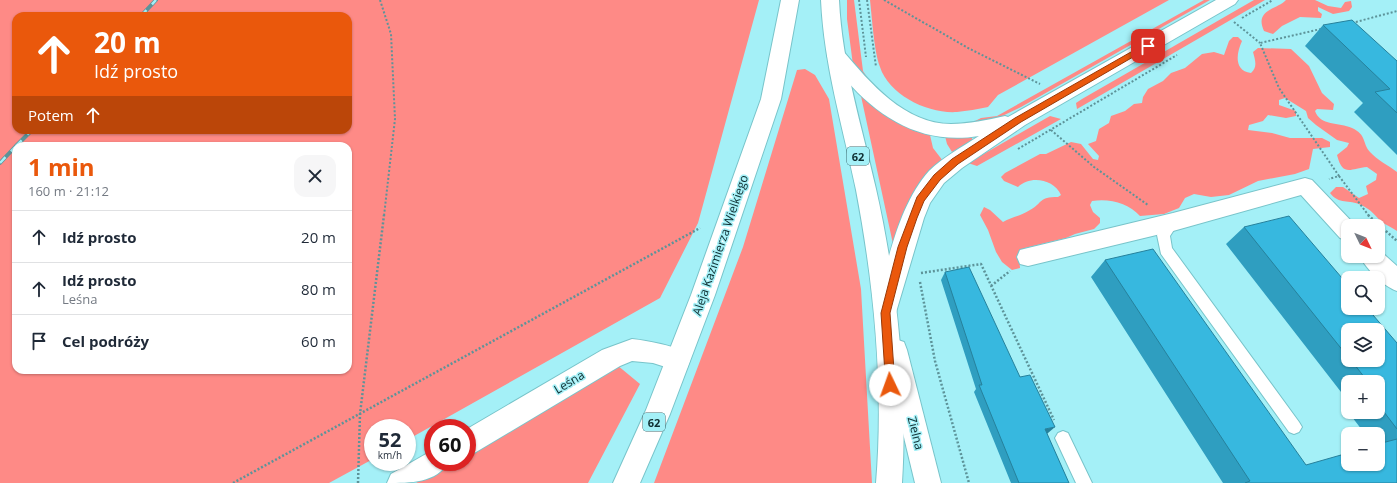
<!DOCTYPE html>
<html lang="pl">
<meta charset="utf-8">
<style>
:root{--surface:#fff;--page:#f6f6f7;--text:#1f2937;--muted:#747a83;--line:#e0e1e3;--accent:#ea580c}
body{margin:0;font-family:"Open Sans",sans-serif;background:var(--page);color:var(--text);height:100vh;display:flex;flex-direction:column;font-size:15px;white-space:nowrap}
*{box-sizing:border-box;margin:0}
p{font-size:13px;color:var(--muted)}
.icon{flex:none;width:22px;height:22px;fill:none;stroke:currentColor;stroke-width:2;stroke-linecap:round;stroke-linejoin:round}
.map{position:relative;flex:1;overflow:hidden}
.drawer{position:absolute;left:12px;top:142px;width:340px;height:232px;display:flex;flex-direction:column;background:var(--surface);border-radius:12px;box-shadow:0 1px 3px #0004}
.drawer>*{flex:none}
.banner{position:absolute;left:12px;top:12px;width:340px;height:122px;border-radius:12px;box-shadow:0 1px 3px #0004;background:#ea580c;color:#fff;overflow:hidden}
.needle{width:26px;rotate:133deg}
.controls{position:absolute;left:1341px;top:219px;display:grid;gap:8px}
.controls a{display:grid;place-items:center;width:44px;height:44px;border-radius:8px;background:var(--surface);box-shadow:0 1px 3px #0004;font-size:20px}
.speed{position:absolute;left:364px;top:419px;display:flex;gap:8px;font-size:20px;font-weight:700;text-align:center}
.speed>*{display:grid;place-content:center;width:52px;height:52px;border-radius:50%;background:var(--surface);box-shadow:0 1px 3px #0004;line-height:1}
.speed small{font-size:10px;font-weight:400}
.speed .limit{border:6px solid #d22;background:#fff;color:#111}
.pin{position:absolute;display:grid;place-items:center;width:34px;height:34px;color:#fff;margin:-17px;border-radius:8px;box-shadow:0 2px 6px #0006}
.me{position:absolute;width:44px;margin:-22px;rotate:357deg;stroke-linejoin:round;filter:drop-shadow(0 0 3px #0008)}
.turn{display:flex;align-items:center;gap:14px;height:84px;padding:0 16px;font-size:18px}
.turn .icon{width:52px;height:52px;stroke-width:2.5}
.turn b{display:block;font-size:28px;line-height:34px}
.then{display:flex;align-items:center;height:38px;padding:0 16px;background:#0003;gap:8px;font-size:15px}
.round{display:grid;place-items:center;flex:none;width:42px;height:42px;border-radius:12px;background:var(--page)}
.headline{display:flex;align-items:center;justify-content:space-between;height:68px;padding:0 16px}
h1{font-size:24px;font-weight:700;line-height:30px;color:var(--accent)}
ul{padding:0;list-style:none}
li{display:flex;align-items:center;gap:12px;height:52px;padding:0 16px;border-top:1px solid var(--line)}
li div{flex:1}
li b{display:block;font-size:15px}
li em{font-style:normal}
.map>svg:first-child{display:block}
</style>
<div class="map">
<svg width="1397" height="483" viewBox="0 0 1397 483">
<rect width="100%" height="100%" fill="#a4f0f7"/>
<!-- green -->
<path fill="#fe8a86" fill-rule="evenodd" d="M 0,0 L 759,0 L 698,223 L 660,298 L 407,440 L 407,428 L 373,428 L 373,459 L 329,483 L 0,483 ZM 16,16 L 348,16 L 348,130 L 16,130 ZM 16,146 L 348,146 L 348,370 L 16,370 Z
M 847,0 L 854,0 L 863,71 L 874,88 L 853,65 L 847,19 Z
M 870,0 L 1169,0 L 998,95 L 988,107 C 978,109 967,111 957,112 C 928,114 889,95 880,67 C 874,51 872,18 870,0 Z
M 1204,0 L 1210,0 L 1021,107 L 998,118 L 969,124 L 981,118 L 997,116 Z
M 1254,0 L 1265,0 L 1077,109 L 1076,103 L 1082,99 Z
M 1286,0 L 1315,0 L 1328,6 L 1341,8 L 1345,2 L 1351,1 L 1352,7 L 1349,11 L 1333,14 L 1318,7 L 1318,11 L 1322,14 L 1321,18 L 1300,17 L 1282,26 L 1273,34 L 1264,31 C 1254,9 1277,10 1286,0 Z
M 1233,37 L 1238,37 L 1242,41 C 1236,54 1234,71 1251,73 C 1258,67 1255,60 1253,52 L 1258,48 L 1291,49 L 1309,66 L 1322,93 L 1334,104 L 1333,110 L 1317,109 L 1315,111 C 1320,126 1339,122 1352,128 C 1367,135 1362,143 1370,152 C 1377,160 1388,165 1397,172 L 1397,231 C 1393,228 1388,226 1383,223 C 1376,217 1371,209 1361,205 C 1349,199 1339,205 1330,193 L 1336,187 L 1343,187 L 1359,198 L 1368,194 L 1366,186 L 1376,180 L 1377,174 L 1367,167 C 1351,168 1343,178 1337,155 L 1347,147 L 1349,143 L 1337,140 L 1316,125 L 1308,118 L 1306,111 L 1285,98 L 1279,100 L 1279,105 L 1296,111 L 1296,116 L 1286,118 L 1268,115 L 1263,121 L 1249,125 L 1248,130 L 1272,133 L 1290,138 L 1322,138 L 1330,142 L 1330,147 L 1313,149 L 1309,169 L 1295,174 L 1258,181 L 1229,195 L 1211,197 L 1194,194 L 1185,198 L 1179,208 L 1164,214 L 1140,216 C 1129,203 1109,198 1092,201 L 1090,205 L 1093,212 L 1100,218 L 1100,223 L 1094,229 L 1075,234 L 1066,238 L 1025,248 L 1019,256 L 1020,268 L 1012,270 L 1002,262 L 996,252 L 988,230 L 980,215 L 984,207 L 990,210 L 1003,222 C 1012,217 1021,216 1030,210 C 1043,203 1038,197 1058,197 L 1061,195 C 1054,179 1030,175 1018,187 L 1004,181 L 1001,177 L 1005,173 L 1040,154 L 1046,154 L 1071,142 L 1081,144 L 1093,159 L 1098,160 L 1099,156 L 1088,144 L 1096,141 L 1099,129 L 1109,123 L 1111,116 L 1125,111 L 1134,104 L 1142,103 L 1143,97 L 1148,89 L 1163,81 L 1171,73 L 1185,68 L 1202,54 L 1214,52 L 1224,55 L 1229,41 Z
M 805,69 L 815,75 L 829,99 L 861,289 L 872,483 L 654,483 L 743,247 L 797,70 Z
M 861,96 L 895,120 L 930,135 L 933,148 L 943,161 L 893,244 Z
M 1050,116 L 1061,119 L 977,166 L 968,163 Z
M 945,136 L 971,137 L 973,140 L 952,152 L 947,144 Z
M 617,365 L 640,384 L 588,483 L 416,483 L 452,462 L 467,462 L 467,453 Z"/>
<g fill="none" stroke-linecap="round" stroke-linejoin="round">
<!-- service casing -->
<g stroke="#78c4ca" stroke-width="2">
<path id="service" d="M 1173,217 L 1178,218 L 1179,222 L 1170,236 L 1172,248 L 1299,422 L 1302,427 L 1299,432 L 1294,434 L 1289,432 L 1161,254 L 1157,235 L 1168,218 Z
M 1063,431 L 1068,433 L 1092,483 L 1076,483 L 1055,438 L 1058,433 Z"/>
</g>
<!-- minor casing -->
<g stroke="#78c4ca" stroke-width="2">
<path id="minor" d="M 1216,0 L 1238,0 L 1235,4 L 1025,125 L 962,168 L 944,183 L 930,203 L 924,218 L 894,319 L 886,322 L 878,319 L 874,312 C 887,267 897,207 929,171 C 943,157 962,147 979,136 C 924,145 881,120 846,80 C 839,72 832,65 827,56 L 829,51 L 836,50 L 843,51 C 870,83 905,124 951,124 C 969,124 987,120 1005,116 L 1008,117 Z
M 1305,178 L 1312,180 L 1356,226 L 1348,226 L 1348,241 L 1340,238 L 1301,195 L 1173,231 L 1028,266 L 1020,264 L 1017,257 L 1020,250 L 1028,248 L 1173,213 Z
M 1378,249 L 1397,266 L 1397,291 C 1383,286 1366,269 1360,256 L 1378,256 Z
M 632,339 C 651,341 668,345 687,352 L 690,360 L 687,368 L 678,371 L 653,363 L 632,361 L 620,366 L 476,452 L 467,456 L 467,429 L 602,350 Z
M 433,450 L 433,462 L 448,462 C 437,483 410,483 387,483 L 391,474 Z"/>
</g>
<!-- tertiary casing -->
<g stroke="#78c4ca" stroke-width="2">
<path id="tertiary" d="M 895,339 L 904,342 L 907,350 L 941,483 L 915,483 L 883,350 L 886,342 Z"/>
</g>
<!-- primary casing -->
<g stroke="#78c4ca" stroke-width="2">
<path id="primary" d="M 781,0 L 799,0 L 781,99 L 715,295 L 670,414 L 640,483 L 613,483 L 646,410 L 691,295 L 761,99 Z
M 821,0 L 839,0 C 842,65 862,126 876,189 C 897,281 908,389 902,483 L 876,483 C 884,388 874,284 856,190 C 843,127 824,66 821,0 Z"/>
</g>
<!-- path-far1 -->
<path stroke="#5d9399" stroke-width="2" stroke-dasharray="2 2" stroke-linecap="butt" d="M 380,0 L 391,34 L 395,119 L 384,216
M 859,0 L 866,57
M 867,0 L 876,67
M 884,0 L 970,49 L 1040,84
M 1242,18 L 1273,0
M 1234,22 L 1260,43
M 1352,23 L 1397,11
M 1321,29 L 1260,43 L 1279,88 L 1339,176 L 1329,179
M 1051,130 L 1094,167 L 1148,205
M 1018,149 L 1177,55
M 1339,176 L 1369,216"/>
<!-- path -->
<path stroke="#5d9399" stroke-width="2.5" stroke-dasharray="2 2" stroke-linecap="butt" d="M 1368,215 L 1397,241
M 921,273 L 981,264 L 1054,420
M 920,282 L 935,361 L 969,483
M 991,286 L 1010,271
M 233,483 L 700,228
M 358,483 L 360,414 L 384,215"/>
<!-- service -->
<use href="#service" fill="#fff" fill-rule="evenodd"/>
<!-- minor -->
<use href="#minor" fill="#fff" fill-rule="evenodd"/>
<!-- tertiary -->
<use href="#tertiary" fill="#fff" fill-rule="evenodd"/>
<!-- primary -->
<use href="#primary" fill="#fff" fill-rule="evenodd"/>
<!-- rail casing -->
<g stroke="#5c9398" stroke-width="4">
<path id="rail" d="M 141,16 L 156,0
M 16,146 L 32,130
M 0,163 L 16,146"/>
</g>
<!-- rail -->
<use href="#rail" stroke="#a4f0f7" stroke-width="2.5" stroke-dasharray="8" stroke-linecap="butt"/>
</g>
<!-- wall -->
<path fill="#2f9ec0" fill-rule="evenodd" d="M 1323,25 L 1397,61 L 1397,155 L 1354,112 L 1363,103 L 1305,46 Z
M 1244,227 L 1397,343 L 1397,483 L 1223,483 L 1091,277 L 1105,260 L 1306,465 L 1378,464 L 1378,434 L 1365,434 L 1349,413 L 1351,412 L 1378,412 L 1378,382 L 1348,382 L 1348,401 L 1226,244 ZM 1348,330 L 1378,360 L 1348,360 Z
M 945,272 L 1020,377 L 1048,433 L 1047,434 L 1069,483 L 1011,483 L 974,392 L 976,389 L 941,280 Z"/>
<!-- shaded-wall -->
<path fill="#26819c" d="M 1055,427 L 1048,433 L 1038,435 L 1045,429 Z"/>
<!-- building -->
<path fill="#37b8df" stroke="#26819c" d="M 1352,20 L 1397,61 L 1397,113 L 1375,92 L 1390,89 L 1323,25 Z
M 1289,216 L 1348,285 L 1348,308 L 1367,308 L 1397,343 L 1397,429 L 1378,404 L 1378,399 L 1381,398 L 1378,394 L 1378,382 L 1368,382 L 1351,360 L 1378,360 L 1378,330 L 1348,330 L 1348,357 L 1244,227 Z
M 1153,249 L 1306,465 L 1348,453 L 1348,464 L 1378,464 L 1378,444 L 1397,439 L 1397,483 L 1245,483 L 1250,481 L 1105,260 Z
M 969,267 L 1020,377 L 1030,375 L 1055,427 L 1045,429 L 1069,483 L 1019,483 L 979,385 L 982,385 L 945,272 Z"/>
<!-- route -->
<path fill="#ea580c" stroke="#983908" d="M 1145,44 L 1148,44 L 1152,46 L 1021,122 L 958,164 L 940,180 L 924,201 L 917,218 L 907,247 L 890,313 L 895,385 L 893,389 L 890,390 L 886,389 L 881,313 L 898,247 L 917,197 L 934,175 L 952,159 L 1015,118 Z"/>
<g text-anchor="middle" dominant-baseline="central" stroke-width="3" stroke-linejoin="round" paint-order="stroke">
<!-- shield labels -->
<g fill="#a4f0f7" stroke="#3c696d" stroke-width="1">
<rect x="847" y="147" width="22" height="18" rx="3"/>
<rect x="643" y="413" width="22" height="18" rx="3"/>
</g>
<g font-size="11" font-weight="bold" fill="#0f2f32">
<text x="858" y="156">62</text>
<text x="654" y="422">62</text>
</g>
<!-- street labels -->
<g font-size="12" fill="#0f2f32" stroke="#a4f0f7">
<text transform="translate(720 245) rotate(-71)">Aleja Kazimierza Wielkiego</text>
<text transform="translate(569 382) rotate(-31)">Leśna</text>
<text transform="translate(916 433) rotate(76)">Zielna</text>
</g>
</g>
</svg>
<div class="controls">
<a><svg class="needle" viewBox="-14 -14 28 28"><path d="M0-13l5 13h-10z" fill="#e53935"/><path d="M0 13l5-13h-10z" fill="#747a83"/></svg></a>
<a><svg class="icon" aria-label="search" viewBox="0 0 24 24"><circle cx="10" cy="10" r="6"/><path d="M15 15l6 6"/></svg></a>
<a><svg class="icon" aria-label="layers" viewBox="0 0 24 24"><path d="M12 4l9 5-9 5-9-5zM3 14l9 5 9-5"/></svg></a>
<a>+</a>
<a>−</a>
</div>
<div class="speed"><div>52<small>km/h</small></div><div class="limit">60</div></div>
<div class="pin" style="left:1148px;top:46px;background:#d93025"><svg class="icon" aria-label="arrive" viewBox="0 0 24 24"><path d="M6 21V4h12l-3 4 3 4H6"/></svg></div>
<svg class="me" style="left:890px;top:385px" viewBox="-20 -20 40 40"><circle r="19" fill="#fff"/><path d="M0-13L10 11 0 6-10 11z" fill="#ea580c"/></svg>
<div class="banner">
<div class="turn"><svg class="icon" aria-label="ahead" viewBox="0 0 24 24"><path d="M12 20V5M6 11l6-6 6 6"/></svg><div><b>20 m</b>Idź prosto</div></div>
<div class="then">Potem<svg class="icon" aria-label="ahead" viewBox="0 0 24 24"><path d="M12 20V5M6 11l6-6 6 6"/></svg></div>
</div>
<section class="drawer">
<div class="headline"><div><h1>1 min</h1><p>160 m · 21:12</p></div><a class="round"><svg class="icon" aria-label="close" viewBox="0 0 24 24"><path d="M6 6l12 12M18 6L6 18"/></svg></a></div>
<ul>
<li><svg class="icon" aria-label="ahead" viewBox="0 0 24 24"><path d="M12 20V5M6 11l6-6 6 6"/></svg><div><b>Idź prosto</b></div><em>20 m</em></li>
<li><svg class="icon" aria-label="ahead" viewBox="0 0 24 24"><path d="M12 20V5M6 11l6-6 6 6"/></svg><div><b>Idź prosto</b><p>Leśna</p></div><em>80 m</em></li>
<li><svg class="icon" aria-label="arrive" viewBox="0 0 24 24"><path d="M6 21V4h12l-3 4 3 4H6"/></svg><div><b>Cel podróży</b></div><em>60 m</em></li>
</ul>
</section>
</div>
